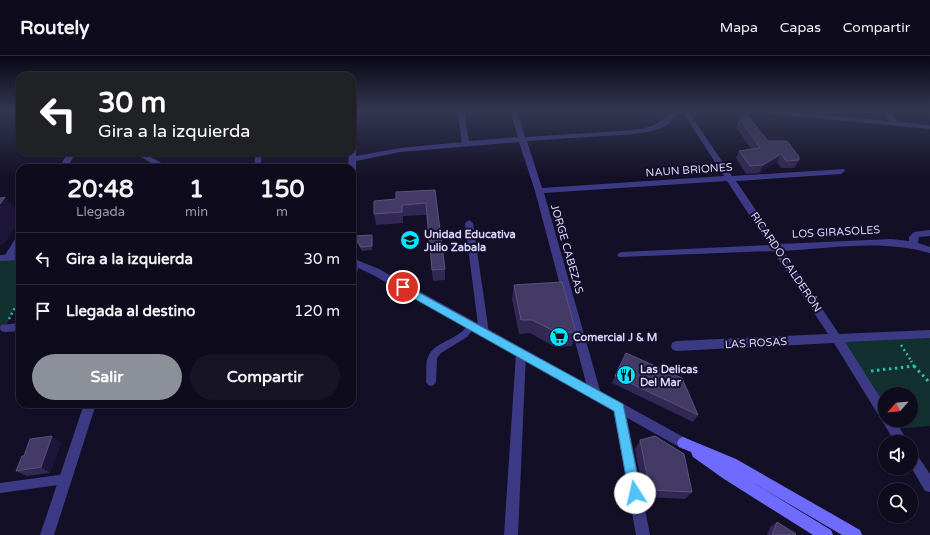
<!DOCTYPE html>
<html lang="es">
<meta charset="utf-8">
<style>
:root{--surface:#0e0b1c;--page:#171425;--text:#f1f3f6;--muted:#9b9ba3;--line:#2e2b3b;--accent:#8c9099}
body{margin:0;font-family:"Varela Round",sans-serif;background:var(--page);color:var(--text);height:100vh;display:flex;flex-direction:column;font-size:15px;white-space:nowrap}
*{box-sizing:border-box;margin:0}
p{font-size:13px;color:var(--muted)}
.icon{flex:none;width:22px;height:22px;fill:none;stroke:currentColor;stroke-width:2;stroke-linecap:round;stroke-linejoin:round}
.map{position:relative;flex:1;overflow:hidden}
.sheet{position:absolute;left:16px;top:108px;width:340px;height:244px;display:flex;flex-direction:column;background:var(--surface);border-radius:12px;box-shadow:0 1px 3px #0004,0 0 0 1px var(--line)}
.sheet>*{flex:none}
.guide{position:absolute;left:16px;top:16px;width:340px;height:84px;border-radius:12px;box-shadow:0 1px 3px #0004,0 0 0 1px var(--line);background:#202124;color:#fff;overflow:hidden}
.needle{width:26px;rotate:243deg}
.fabs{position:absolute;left:878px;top:331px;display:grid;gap:8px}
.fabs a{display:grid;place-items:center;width:40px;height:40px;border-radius:50%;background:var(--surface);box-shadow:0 1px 3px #0004,0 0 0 1px var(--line);font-size:20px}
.pin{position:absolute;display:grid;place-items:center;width:34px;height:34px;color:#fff;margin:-17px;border:2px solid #fff;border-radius:50%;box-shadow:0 1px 4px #0007}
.me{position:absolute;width:44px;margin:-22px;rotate:350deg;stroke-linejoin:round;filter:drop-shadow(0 0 3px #0008)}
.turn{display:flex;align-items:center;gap:14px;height:84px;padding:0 16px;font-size:18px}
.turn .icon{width:52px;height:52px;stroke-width:2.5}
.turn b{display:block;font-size:28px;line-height:34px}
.eta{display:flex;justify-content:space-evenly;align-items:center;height:68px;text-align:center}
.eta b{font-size:24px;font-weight:700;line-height:28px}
.primary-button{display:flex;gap:8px;margin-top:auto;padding:8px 16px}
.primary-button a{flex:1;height:46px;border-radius:24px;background:var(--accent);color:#fff;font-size:16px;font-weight:700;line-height:46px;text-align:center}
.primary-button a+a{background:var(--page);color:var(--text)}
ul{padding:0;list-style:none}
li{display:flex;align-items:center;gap:12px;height:52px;padding:0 16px;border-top:1px solid var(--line)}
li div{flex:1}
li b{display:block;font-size:15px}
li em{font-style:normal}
header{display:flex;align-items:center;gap:24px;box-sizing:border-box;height:56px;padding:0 20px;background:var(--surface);border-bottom:1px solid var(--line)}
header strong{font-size:19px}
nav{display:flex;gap:22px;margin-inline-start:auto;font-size:14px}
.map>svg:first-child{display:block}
</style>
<header>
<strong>Routely</strong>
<nav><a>Mapa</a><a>Capas</a><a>Compartir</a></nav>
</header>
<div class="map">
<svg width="930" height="479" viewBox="0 0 930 479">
<rect width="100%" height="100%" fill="#130f26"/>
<!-- green -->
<path fill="#12302f" d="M 20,203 L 20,242 L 5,272 L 0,272 L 0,204 Z
M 930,275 L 930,370 L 894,373 L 888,364 L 911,364 L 911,338 L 885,338 L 885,359 L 837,283 Z"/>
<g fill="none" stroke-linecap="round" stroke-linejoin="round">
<!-- path-far1 -->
<path stroke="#2fb8b0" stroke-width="2.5" stroke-dasharray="2 3" stroke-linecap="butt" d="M 9,263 L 20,242
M 901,289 L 912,306"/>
<!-- path -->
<path stroke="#2fb8b0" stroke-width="3" stroke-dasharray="2.5 3.5" stroke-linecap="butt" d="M 914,310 L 930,327
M 871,315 L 914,310 L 911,305"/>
<!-- service -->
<path fill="#3d3a85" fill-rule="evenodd" d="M 256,96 L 262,96 L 260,112 L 254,112 Z
M 356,203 L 360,206 L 356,220 L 352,223 L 352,207 L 353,204 Z
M 472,267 L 475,268 L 476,270 L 467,281 L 441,297 L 437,302 L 436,326 L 434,329 L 431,330 L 428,329 L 426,326 C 427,318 425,308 428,301 C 433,288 450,285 460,277 C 465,274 467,268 472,267 Z
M 66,418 L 70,419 L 71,423 L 70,427 L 66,428 L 0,437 L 0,427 Z"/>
<!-- minor -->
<path fill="#3d3a85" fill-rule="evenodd" d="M 352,55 L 358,55 L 356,100 L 400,92 L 462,86 L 457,55 L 464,55 L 469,85 L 518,81 L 510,55 L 517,55 L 525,81 L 634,74 C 653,71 659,68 672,55 L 680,55 L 666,70 L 653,75 L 634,78 L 527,85 L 542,132 L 724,120 L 682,55 L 688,55 L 732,120 L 844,113 L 845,115 L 841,118 L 736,125 L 779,188 L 891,183 L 909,185 L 909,181 L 914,176 L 930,174 L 930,180 L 919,181 L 918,187 L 930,191 L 930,197 C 883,183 831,192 783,195 L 839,278 L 930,274 L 930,282 L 845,286 L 885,349 L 885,364 L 895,364 L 908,386 L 895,386 L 834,287 L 676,295 L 672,293 L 671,290 L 672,287 L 676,285 L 828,278 L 773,195 L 619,201 L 617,199 L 619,197 L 622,196 L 769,189 L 727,125 L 544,137 L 601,338 L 599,342 L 595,343 L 591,342 L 589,338 L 535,135 L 519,86 L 400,96 L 356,105 L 356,118 L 352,121 L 352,112 L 348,112 L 349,96 L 352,96 Z
M 760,55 L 782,55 L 889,65 L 884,55 L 891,55 L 897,66 L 930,69 L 930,73 L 764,57 Z
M 68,96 L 76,96 L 67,112 L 59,112 Z
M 469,164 L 473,167 L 489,277 L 488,280 L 484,281 L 480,280 L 479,277 L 465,167 Z
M 20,179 L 20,189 L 11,203 L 5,203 L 3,201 L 5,199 L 17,180 Z
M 20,267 L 20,275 L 5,276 L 1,275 L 0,272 L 1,269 Z
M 521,292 L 525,294 L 526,297 L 518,479 L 504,479 L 516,297 L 517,294 Z
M 619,347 L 623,348 L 625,352 L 650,479 L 636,479 L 613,352 L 615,348 Z
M 84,348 L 96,348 L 54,479 L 40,479 Z
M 911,394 L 915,396 L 930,418 L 930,436 L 925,435 L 911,411 Z"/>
<!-- tertiary -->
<path fill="#3d3a85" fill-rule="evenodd" d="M 132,96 L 142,96 L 170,112 L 160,112 Z
M 20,198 L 20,204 L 0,205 L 0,199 Z
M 352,202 L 379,213 L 687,383 L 689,387 L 687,391 L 683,393 L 679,391 L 373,219 L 352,209 Z"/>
<!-- secondary -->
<path fill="#6f6bff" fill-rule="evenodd" d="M 683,381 L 736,403 L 860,474 L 862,479 L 842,479 L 752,426 L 831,474 L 833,479 L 813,479 L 724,423 L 693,401 L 691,396 L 679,391 L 677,387 L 679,383 Z"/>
</g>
<!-- wall -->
<path fill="#312854" d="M 740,63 L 768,85 L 799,104 L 794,112 L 781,112 L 777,106 L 759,117 L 746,118 L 736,102 L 739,95 L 751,93 L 736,71 Z
M 435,134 L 445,213 L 445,224 L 433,225 L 426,159 L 403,160 L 403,167 L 376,169 L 374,158 L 396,143 Z
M 372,179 L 373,183 L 372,194 L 362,195 L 355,184 L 354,180 Z
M 514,229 L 576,276 L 572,290 L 555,291 L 530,277 L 519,278 L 512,243 Z
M 615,320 L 698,359 L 693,366 L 612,327 Z
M 22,348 L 50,348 L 49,351 L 29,353 Z
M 640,384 L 692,436 L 685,443 L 644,441 L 635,393 Z
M 61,386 L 50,417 L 26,420 L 16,415 L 24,400 Z
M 777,466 L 795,479 L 767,479 L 770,471 Z"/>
<!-- shaded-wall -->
<path fill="#1d163a" d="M 781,98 L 777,106 L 759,117 L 763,109 Z
M 5,141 L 20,158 L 20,165 L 4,188 L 0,189 L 0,148 Z
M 372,179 L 373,183 L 372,194 Z
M 46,348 L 50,348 L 49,351 Z
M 52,380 L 61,386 L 50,417 L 41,411 Z"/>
<!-- building -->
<path fill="#433a66" stroke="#5a527e" d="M 744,60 L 748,60 L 768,85 L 787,85 L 799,101 L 799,104 L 786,105 L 781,98 L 763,109 L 750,110 L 739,95 L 760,92 L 740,63 Z
M 435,134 L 445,213 L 432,214 L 426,147 L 402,149 L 402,156 L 374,158 L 374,145 L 396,143 L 396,136 Z
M 5,141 L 0,148 L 0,142 Z
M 372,179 L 372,190 L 361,191 L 354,180 Z
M 562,226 L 576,276 L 558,277 L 532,264 L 521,264 L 514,229 Z
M 626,297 L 682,322 L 698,359 L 615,320 Z
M 52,380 L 41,411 L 16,415 L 22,400 L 24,400 L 30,383 Z
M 655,380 L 684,398 L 692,436 L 650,434 L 640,384 Z
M 777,466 L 796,478 L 795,479 L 772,479 Z"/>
<!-- sky -->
<linearGradient id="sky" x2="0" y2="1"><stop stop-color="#0a0815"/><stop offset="0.45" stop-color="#333752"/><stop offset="1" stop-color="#333752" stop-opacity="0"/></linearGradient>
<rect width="930" height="122" fill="url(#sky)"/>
<!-- route -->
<path fill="#4fc3f7" stroke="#337fa1" d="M 403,228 L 623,348 L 641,437 L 639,441 L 635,443 L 631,441 L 629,437 L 614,355 L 399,234 L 398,231 L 399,229 Z"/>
<!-- icons -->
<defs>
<g id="school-disc" transform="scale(1)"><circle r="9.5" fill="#00e5ff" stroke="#130f26"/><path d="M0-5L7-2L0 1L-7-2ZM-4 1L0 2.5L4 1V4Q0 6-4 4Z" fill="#111"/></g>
<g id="supermarket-disc" transform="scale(1)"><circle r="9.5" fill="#00e5ff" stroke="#130f26"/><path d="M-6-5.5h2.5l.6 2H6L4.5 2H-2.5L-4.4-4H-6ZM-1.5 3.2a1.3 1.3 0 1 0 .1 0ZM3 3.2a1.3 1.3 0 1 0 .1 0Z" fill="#111"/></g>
<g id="restaurant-disc" transform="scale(1)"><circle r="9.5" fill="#00e5ff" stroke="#130f26"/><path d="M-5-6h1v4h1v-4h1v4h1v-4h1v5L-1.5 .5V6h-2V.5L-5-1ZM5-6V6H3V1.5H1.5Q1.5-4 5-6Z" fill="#111"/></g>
</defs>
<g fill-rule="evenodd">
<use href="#school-disc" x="410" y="184"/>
<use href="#supermarket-disc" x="559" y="281"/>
<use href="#restaurant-disc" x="626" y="319"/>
</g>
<g text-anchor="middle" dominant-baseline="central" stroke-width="4" stroke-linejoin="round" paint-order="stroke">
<!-- street labels -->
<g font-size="11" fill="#d9d4ff" stroke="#130f26">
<text transform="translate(689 114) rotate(-4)">NAUN BRIONES</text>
<text transform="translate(836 176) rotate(-3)">LOS GIRASOLES</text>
<text transform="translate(567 193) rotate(74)">JORGE CABEZAS</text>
<text transform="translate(786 206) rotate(56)">RICARDO CALDERÓN</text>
<text transform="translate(756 287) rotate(-3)">LAS ROSAS</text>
</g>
<!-- poi labels -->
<g font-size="11" font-weight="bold" fill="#d9d4ff" stroke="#130f26" text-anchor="start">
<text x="424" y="178">Unidad Educativa<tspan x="424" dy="13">Julio Zabala</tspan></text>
<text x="573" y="281">Comercial J &amp; M</text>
<text x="640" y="313">Las Delicas<tspan x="640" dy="13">Del Mar</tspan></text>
</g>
</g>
</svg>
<div class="fabs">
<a><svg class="needle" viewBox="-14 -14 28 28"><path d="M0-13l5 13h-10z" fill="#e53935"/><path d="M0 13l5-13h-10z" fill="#9b9ba3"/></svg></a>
<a><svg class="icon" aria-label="sound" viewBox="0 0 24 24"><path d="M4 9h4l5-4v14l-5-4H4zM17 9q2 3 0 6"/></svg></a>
<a><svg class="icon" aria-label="search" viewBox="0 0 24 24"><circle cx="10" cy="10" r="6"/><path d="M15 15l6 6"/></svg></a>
</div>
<div class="pin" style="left:403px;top:231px;background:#d93025"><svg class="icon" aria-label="arrive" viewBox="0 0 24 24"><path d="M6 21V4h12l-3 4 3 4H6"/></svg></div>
<svg class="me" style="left:635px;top:437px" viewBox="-20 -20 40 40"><circle r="19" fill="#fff"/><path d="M0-13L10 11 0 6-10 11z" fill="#4fc3f7"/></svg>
<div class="guide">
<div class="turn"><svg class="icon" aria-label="left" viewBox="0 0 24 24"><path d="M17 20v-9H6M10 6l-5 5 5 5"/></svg><div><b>30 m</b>Gira a la izquierda</div></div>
</div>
<section class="sheet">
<div class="eta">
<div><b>20:48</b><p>Llegada</p></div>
<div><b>1</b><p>min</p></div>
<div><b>150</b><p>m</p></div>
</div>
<ul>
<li><svg class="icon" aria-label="left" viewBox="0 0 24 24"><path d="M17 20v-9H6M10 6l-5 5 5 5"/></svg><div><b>Gira a la izquierda</b></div><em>30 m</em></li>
<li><svg class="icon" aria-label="arrive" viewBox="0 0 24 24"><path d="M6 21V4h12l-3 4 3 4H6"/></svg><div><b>Llegada al destino</b></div><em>120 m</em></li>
</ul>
<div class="primary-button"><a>Salir</a><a>Compartir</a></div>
</section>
</div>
